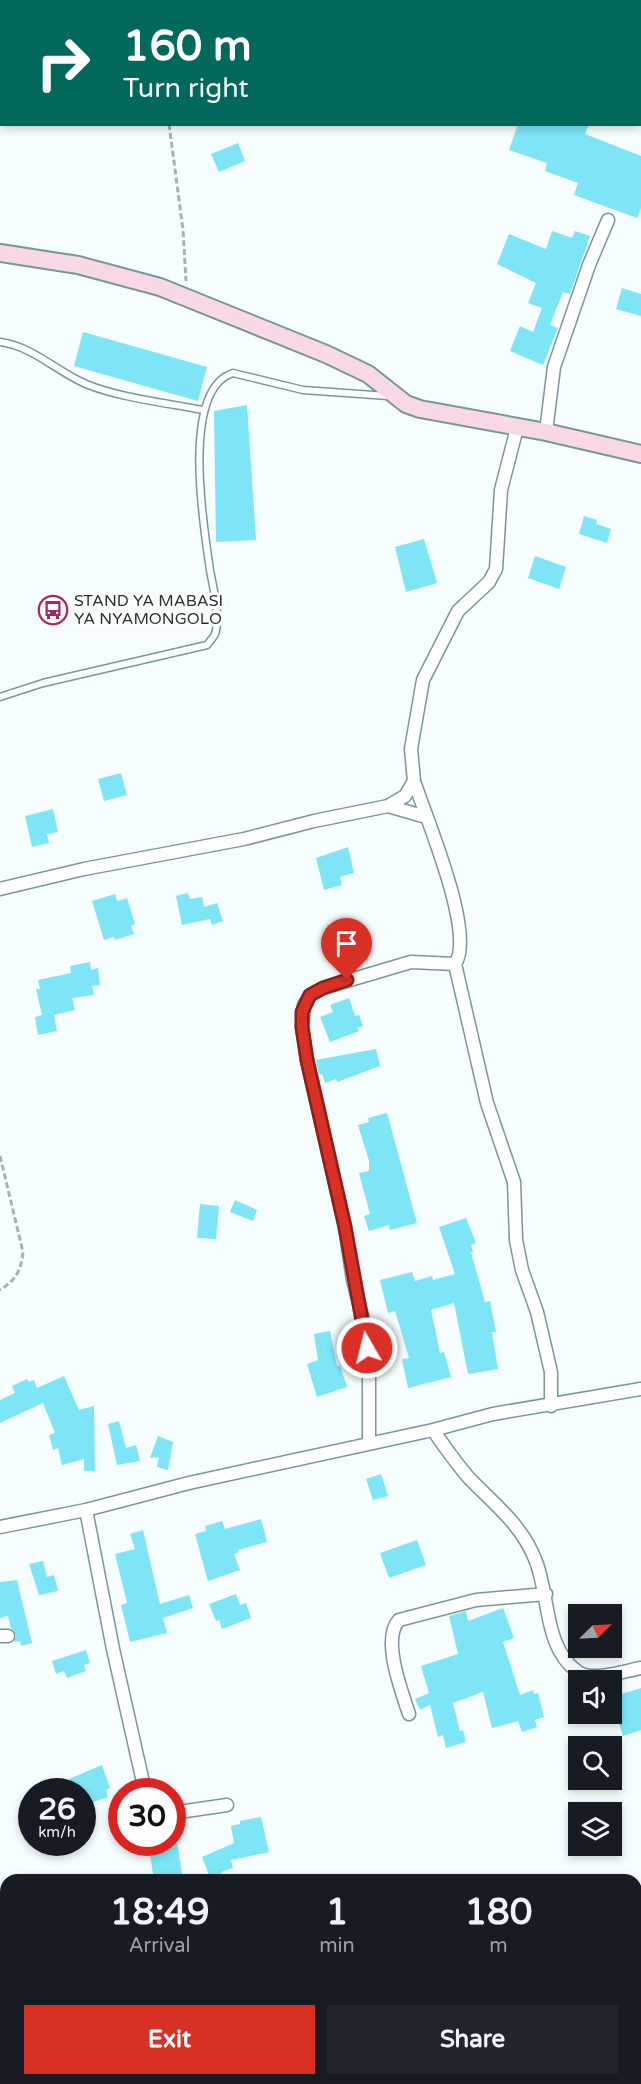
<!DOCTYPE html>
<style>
:root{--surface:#171b24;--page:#20242c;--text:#f1f3f6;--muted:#9ea1a6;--accent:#d93025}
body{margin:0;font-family:"Varela Round",sans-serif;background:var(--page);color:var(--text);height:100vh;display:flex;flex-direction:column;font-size:22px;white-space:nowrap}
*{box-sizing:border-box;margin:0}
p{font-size:20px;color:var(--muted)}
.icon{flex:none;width:33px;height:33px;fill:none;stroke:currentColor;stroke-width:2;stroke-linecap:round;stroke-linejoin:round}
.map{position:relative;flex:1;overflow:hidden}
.sheet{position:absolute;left:0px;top:1874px;width:642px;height:212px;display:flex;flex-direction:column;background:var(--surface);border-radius:18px 18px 0 0;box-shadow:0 3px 9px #0003}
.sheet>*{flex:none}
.hud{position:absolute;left:0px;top:0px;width:642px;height:126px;box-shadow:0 3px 9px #0003;background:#00695c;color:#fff;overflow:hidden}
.needle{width:39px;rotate:66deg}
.tools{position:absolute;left:568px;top:1604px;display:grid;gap:12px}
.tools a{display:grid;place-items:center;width:54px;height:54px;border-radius:0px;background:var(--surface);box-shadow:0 3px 9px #0003;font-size:30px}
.speed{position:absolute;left:18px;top:1778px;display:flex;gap:12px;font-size:30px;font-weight:700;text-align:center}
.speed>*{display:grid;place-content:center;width:78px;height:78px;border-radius:50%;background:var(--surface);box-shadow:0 3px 9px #0003;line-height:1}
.speed small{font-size:15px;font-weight:400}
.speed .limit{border:9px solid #d22;background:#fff;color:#111}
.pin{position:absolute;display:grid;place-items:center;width:51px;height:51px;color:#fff;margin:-62px -26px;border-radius:50% 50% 50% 0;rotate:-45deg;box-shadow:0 0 6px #0007}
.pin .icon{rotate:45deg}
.me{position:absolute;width:66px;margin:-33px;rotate:352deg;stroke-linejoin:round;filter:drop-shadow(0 0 4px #0008)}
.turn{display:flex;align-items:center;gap:21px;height:126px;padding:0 24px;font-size:27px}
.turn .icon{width:78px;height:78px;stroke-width:2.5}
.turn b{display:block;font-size:42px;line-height:51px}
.eta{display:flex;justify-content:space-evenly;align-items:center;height:102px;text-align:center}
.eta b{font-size:36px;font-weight:800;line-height:42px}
.button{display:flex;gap:12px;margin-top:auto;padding:12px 24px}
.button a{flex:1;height:69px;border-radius:0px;background:var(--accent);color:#fff;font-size:24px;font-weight:800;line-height:69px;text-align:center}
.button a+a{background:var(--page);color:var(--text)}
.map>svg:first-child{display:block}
</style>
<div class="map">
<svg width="641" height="2084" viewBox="0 0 641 2084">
<rect width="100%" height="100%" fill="#f6fdfe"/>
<!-- building -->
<path fill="#7ee5f6" d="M 518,124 L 589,124 L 585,134 L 641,156 L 641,208 L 637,218 L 574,195 L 578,183 L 545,171 L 547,163 L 509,150 Z
M 238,143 L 245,161 L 219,172 L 211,154 Z
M 552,231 L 572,238 L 575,231 L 590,236 L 570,294 L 563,292 L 550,325 L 558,328 L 543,365 L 510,351 L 520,326 L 533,332 L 542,308 L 528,303 L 536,283 L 497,264 L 509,234 L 546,249 Z
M 622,288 L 641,294 L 641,316 L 616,309 Z
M 83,332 L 207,367 L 198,401 L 74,366 Z
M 247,405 L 256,540 L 216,542 L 214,411 Z
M 584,516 L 597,520 L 596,524 L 611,529 L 607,543 L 579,534 Z
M 424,539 L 437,583 L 406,592 L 395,547 Z
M 535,556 L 566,567 L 559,589 L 528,578 Z
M 121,773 L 127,795 L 104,801 L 98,779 Z
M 53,809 L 58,832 L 47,834 L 49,843 L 32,847 L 25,816 Z
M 348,847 L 354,873 L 340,877 L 342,885 L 324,890 L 316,858 Z
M 188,893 L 190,899 L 202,897 L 204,907 L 217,903 L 223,921 L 212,925 L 210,919 L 182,925 L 176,896 Z
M 115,894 L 117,901 L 127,898 L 135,924 L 131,926 L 134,934 L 115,940 L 114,937 L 104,940 L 92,901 Z
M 90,962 L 91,970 L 98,968 L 100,985 L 92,986 L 94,995 L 72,998 L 75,1010 L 54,1015 L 57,1031 L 38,1035 L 35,1017 L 42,1015 L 36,989 L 40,989 L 38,980 L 71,973 L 70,966 Z
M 349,998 L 355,1016 L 359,1015 L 363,1026 L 357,1028 L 359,1031 L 330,1042 L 320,1017 L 333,1012 L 330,1005 Z
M 376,1049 L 380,1066 L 337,1082 L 336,1079 L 325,1083 L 322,1074 L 319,1075 L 316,1060 Z
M 387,1113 L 417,1223 L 390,1230 L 389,1225 L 369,1231 L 364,1216 L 370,1214 L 359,1173 L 369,1171 L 369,1161 L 358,1125 L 369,1122 L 368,1118 Z
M 235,1200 L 257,1210 L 253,1221 L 230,1212 Z
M 200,1204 L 219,1206 L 216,1239 L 197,1238 Z
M 466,1218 L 476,1243 L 471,1245 L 473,1252 L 471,1252 L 485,1302 L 490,1301 L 496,1332 L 492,1332 L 498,1369 L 468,1374 L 454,1303 L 431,1310 L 440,1353 L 444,1352 L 451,1377 L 408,1388 L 402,1359 L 409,1358 L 395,1311 L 388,1313 L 380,1280 L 412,1272 L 415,1281 L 432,1276 L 433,1280 L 455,1274 L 439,1227 Z
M 330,1331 L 337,1366 L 340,1365 L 347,1387 L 317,1397 L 307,1364 L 318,1360 L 314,1334 Z
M 64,1376 L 79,1410 L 94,1406 L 95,1471 L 84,1471 L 84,1459 L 62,1465 L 58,1448 L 53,1450 L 49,1435 L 55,1433 L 43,1403 L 0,1423 L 0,1400 L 15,1393 L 12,1386 L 27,1379 L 29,1382 L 34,1380 L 37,1388 Z
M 119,1421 L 126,1448 L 136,1445 L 140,1461 L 117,1465 L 108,1424 Z
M 158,1436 L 173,1442 L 168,1470 L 157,1467 L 159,1457 L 150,1458 Z
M 381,1474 L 388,1496 L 373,1500 L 366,1479 Z
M 261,1519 L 267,1542 L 238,1550 L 238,1553 L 234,1554 L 240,1570 L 208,1581 L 195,1534 L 206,1531 L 205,1526 L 222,1521 L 225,1529 Z
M 143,1530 L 160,1604 L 189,1595 L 193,1608 L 163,1618 L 167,1633 L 130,1642 L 121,1605 L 127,1603 L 115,1554 L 135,1549 L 130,1534 Z
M 417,1540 L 426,1565 L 389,1578 L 380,1553 Z
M 43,1561 L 47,1577 L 54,1575 L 58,1591 L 39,1595 L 29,1564 Z
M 17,1580 L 32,1643 L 21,1646 L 20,1641 L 14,1642 L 16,1635 L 11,1628 L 8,1616 L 0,1618 L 0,1582 Z
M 236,1594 L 240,1605 L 246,1603 L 251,1618 L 222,1629 L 219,1620 L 216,1621 L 209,1604 Z
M 503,1608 L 514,1638 L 503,1642 L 520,1695 L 533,1690 L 534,1694 L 538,1693 L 544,1717 L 535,1720 L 537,1727 L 522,1732 L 518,1721 L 492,1728 L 483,1692 L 453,1703 L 460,1731 L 463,1730 L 466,1742 L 446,1748 L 443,1735 L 438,1737 L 430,1705 L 420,1710 L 415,1699 L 429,1693 L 421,1666 L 458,1654 L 449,1616 L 466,1611 L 468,1621 Z
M 86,1650 L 90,1663 L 84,1665 L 86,1671 L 67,1678 L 64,1671 L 56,1674 L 52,1661 Z
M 641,1688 L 641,1730 L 623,1736 L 618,1721 L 612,1722 L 612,1697 Z
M 102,1765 L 110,1788 L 106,1790 L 108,1797 L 82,1806 L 82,1791 L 73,1791 L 69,1779 Z
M 261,1817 L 269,1852 L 231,1860 L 233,1868 L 221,1872 L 223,1880 L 211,1880 L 202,1857 L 234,1843 L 231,1826 L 240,1824 L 240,1821 Z
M 148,1842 L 177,1842 L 183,1880 L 154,1880 Z"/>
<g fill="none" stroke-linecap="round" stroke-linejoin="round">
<!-- lane casing -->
<g stroke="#77969c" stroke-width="9">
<path id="lane" d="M 0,342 C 33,346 57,372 86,384 C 120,398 167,403 203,410
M 0,697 L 43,683 L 207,645 C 209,642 214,637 215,634 C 221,616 213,588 210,570 C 204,528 180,390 233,373 L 303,390 L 388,396"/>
</g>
<!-- street casing -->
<g stroke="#77969c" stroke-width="15">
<path id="street" d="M 316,0 L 316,2
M 546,432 L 554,367 L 589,265 L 608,220
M 388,806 L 426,817
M 0,889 L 84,869 L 244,839 L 314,821 L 388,806 L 405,796 L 414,781 L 411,749 L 423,680 L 458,611 L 489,582 L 496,569 L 501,490 L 517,428
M 455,964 L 487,1103 L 514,1182 L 516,1240 L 522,1270 L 537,1312 L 551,1372 L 551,1406
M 433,1430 C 444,1446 456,1463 469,1478 C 494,1504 521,1524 535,1559 C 550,1594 543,1648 578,1672 C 594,1682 624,1671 641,1668
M 369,1442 L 369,1369 L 365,1327 L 353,1280 L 345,1227 L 307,1060 L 302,1027 L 304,1005 L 310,995 L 323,988 L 411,962 L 455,964 C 476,934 426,818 414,781
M 86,1510 L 113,1649 L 145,1791
M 0,1527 L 86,1510 L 189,1483 L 433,1430 L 493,1414 L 641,1389
M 0,1636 L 8,1636
M 409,1714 C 402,1692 381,1639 399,1620 L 476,1600 L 546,1594
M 172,1813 L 227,1805
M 636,2022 L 641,2031
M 0,2026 L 6,2025
M 498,2079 L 498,2084"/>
</g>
<!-- secondary casing -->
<g stroke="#77969c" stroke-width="20">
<path id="secondary" d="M 0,253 L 78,265 L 160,287 L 326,354 L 368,374 L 406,404 L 420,409 L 546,432 L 641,454"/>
</g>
<!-- path -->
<path stroke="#a7b1b2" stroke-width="3" stroke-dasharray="6 3" stroke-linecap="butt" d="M 166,2 L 166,0
M 169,124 L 183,230 L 186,281
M 0,1156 L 23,1252 C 21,1271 16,1280 0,1290"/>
<!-- lane -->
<use href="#lane" stroke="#fff" stroke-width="6"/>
<!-- street -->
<use href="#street" stroke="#fff" stroke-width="12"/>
<!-- secondary -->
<use href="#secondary" stroke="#f8d8e4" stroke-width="16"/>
</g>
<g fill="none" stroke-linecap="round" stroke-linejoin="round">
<!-- route casing -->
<g stroke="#8d1f18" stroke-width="15">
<path id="route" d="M 347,980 L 323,988 L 310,995 L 302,1012 L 302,1027 L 307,1060 L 345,1227 L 367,1348"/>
</g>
<!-- route -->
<use href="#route" stroke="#d93025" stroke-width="10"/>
</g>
<!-- icons -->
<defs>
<g id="bus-ring" transform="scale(1.5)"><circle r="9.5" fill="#fff" stroke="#ac2366" stroke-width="1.5"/><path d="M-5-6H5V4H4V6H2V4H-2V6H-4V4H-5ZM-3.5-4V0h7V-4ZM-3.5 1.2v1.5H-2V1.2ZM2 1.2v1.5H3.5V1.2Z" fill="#ac2366"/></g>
</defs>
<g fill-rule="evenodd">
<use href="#bus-ring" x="53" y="610"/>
</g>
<g text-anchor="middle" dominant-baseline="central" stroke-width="6" stroke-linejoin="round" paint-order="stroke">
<!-- poi labels -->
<g font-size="16" fill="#233032" stroke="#fff" text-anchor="start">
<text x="74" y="601">STAND YA MABASI<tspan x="74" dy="18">YA NYAMONGOLO</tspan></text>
</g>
</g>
</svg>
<div class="tools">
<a><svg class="needle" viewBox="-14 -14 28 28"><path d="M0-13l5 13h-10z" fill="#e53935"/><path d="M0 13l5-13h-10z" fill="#9ea1a6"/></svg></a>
<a><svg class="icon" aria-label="sound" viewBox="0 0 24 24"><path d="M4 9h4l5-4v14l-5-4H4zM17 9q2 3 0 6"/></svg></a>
<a><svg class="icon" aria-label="search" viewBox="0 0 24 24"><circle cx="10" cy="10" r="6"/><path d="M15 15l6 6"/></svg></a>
<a><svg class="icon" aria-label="layers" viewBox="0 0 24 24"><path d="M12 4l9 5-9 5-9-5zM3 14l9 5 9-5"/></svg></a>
</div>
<div class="speed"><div>26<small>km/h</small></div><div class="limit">30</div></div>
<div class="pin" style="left:347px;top:980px;background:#d93025"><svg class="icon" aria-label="arrive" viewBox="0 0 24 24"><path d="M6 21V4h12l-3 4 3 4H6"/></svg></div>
<svg class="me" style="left:367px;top:1348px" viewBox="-20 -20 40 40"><circle r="17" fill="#d93025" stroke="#fff" stroke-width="3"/><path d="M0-11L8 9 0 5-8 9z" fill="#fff"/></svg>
<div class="hud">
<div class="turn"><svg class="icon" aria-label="right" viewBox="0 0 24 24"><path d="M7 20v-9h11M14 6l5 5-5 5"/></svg><div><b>160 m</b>Turn right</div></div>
</div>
<section class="sheet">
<div class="eta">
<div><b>18:49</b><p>Arrival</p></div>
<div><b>1</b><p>min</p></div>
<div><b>180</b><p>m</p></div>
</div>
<div class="button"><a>Exit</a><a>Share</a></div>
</section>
</div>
